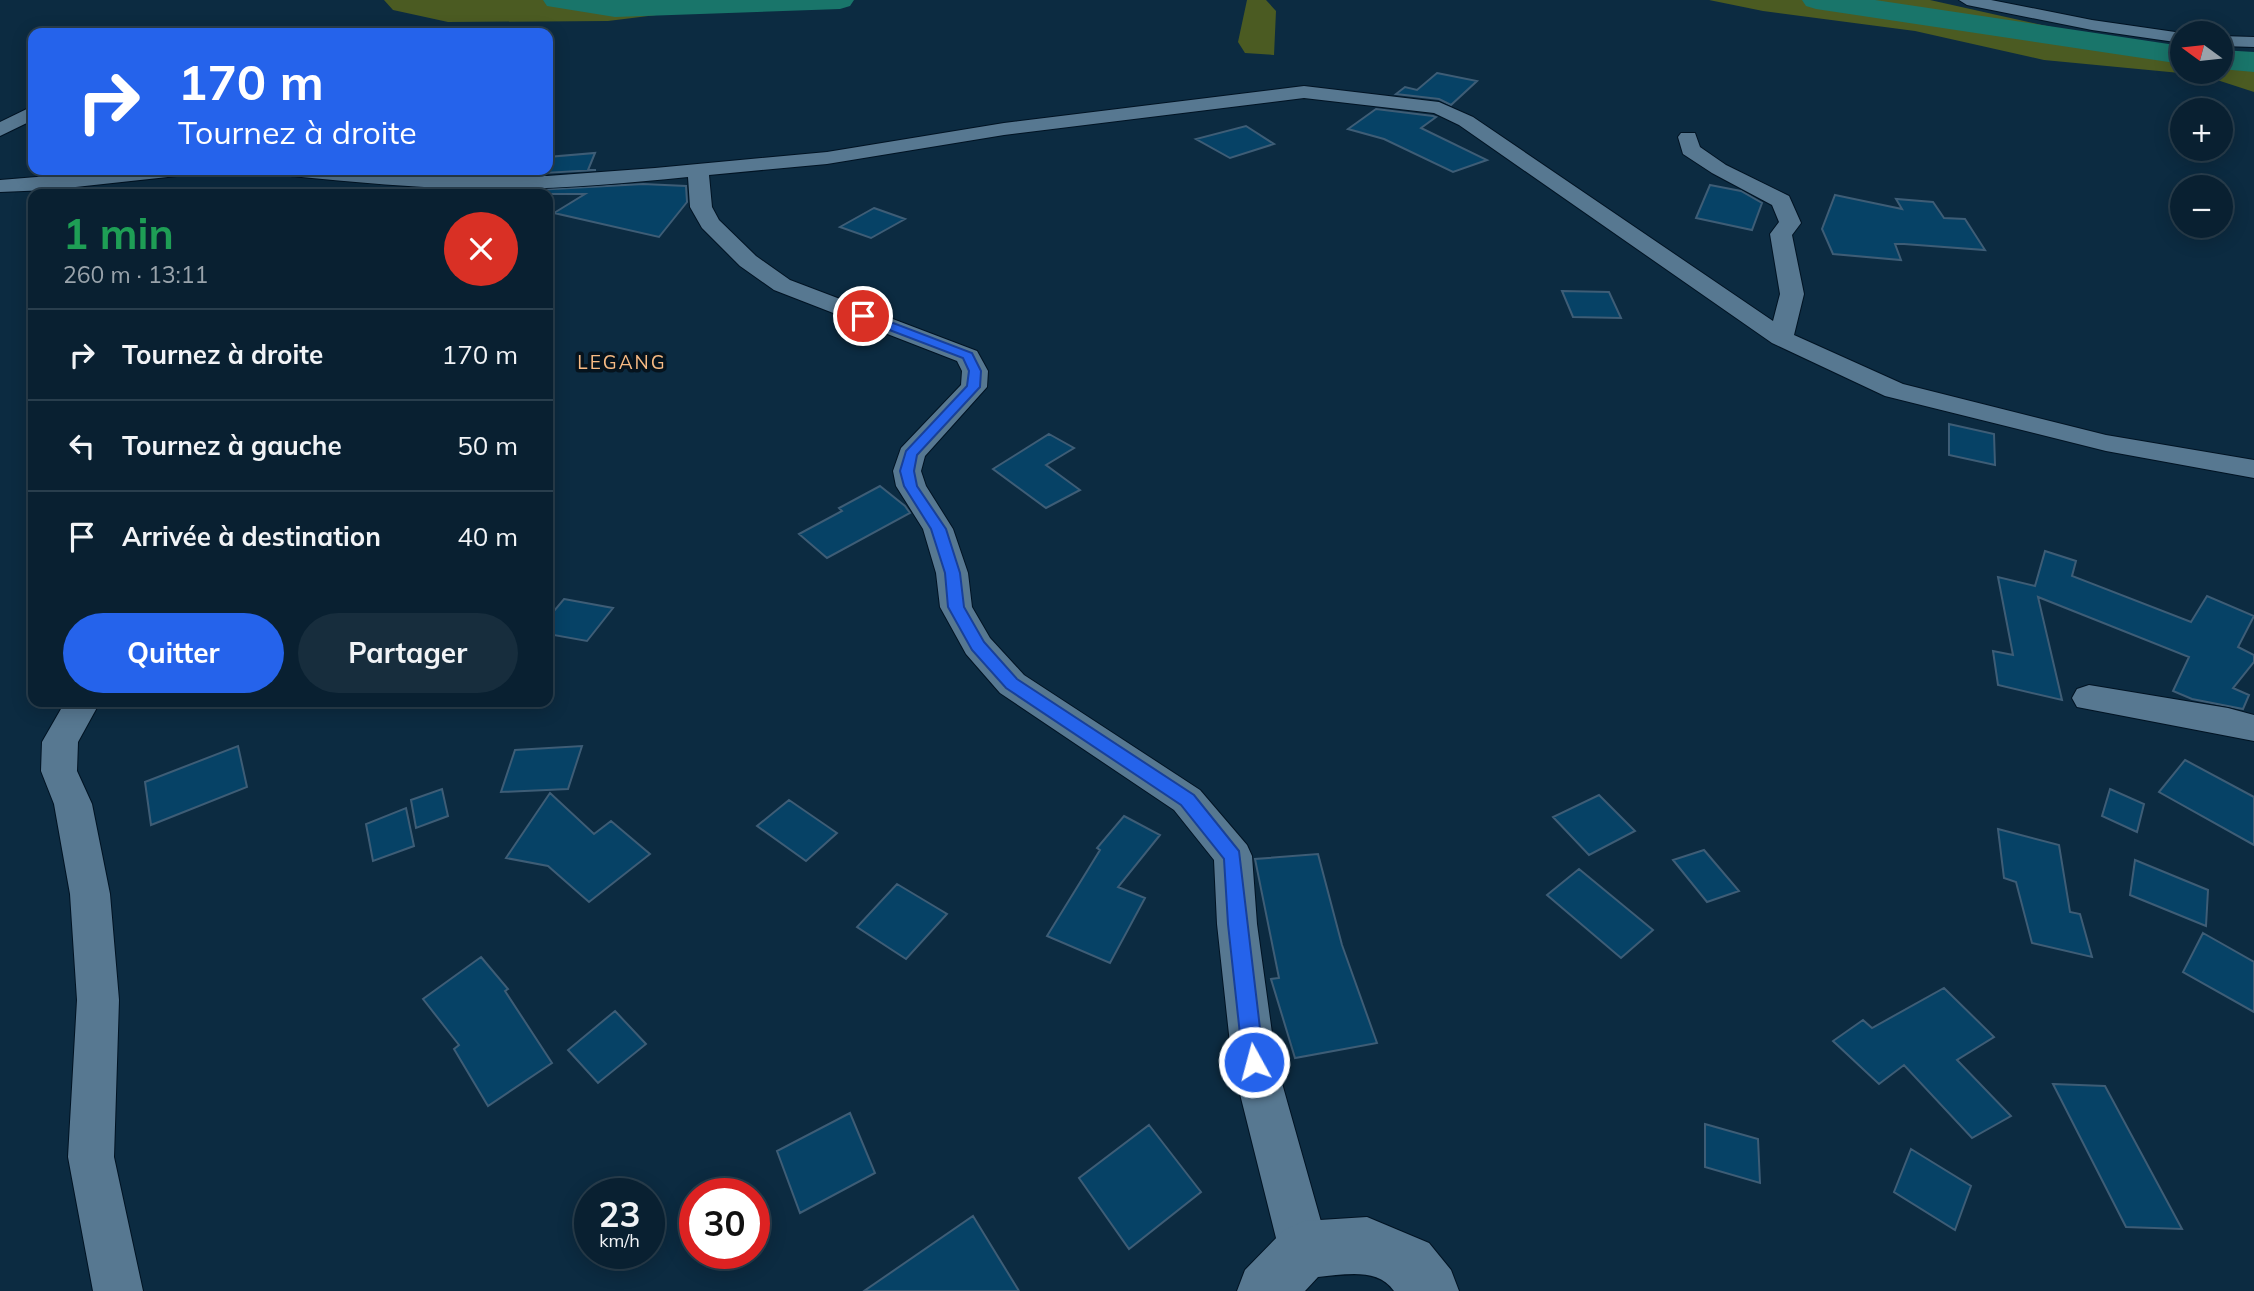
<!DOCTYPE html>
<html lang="fr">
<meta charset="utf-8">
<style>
:root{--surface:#092031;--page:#172d3d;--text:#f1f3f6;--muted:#99a3ab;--line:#293e4d;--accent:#2563eb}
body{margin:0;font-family:Mulish,sans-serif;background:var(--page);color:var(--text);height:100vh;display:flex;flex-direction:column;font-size:26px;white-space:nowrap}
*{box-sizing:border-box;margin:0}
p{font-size:23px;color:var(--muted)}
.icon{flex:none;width:38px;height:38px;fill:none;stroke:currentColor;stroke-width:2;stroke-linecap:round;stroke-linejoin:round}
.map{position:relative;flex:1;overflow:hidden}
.side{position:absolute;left:28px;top:189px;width:525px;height:518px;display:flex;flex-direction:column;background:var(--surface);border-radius:14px;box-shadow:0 4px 18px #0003,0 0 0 2px var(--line)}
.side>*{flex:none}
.banner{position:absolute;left:28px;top:28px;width:525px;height:147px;border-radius:14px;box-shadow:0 4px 18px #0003,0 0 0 2px var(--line);background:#2563eb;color:#fff;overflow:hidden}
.needle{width:46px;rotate:285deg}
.tools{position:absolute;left:2170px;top:21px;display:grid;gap:14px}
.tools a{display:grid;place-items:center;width:63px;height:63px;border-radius:50%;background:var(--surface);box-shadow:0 4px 18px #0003,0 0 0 2px var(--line);font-size:35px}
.speed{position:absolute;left:574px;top:1178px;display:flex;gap:14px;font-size:35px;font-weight:700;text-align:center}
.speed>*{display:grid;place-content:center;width:91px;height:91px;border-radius:50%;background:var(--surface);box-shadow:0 4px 18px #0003,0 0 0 2px var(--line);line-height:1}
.speed small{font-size:18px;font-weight:400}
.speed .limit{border:10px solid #d22;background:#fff;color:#111}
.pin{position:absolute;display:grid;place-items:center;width:60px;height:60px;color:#fff;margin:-30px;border:4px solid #fff;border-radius:50%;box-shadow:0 2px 7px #0007}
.me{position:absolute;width:77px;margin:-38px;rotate:353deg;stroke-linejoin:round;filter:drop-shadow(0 0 5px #0008)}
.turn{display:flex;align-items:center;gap:24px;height:147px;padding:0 35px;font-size:32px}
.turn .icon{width:91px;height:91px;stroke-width:2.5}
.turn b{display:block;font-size:49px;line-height:60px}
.round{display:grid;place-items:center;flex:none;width:74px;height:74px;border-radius:37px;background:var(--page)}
.head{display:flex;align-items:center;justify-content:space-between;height:119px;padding:0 35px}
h1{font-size:42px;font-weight:700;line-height:52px;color:#1e9e55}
.cta{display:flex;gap:14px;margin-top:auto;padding:14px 35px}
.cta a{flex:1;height:80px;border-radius:42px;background:var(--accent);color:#fff;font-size:28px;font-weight:700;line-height:80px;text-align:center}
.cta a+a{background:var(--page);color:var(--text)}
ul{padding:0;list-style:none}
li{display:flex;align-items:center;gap:21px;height:91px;padding:0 35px;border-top:2px solid var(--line)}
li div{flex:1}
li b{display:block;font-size:26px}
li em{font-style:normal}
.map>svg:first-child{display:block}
</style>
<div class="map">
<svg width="2254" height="1291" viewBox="0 0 2254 1291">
<rect width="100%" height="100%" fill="#0c2b41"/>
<!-- forest -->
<path fill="#4b5b22" d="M 384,0 L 841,0 L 737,5 L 608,21 L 448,22 L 393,10 Z
M 1247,0 L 1266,0 L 1276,11 L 1274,55 L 1245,53 L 1238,42 Z
M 1709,0 L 1930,0 L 2087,35 L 2182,47 L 2182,72 L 2221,72 L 2221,52 L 2254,55 L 2254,92 L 2214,79 L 2180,73 L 2044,60 L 1915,31 L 1763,11 Z"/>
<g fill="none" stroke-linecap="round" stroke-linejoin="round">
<!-- river -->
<path fill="#19756a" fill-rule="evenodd" d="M 543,0 L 854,0 L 850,6 L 840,9 L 615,17 L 547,6 Z
M 1802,0 L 1875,0 L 2182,46 L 2182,64 L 1816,9 L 1806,6 Z
M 2221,50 L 2254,52 L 2254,72 L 2221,69 Z"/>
</g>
<!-- building -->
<path fill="#064266" stroke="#3e5d76" stroke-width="2" d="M 1437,73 L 1477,81 L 1451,105 L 1439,99 L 1396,94 L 1405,87 L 1417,90 Z
M 1376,109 L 1433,116 L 1436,117 L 1421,128 L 1487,160 L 1453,172 L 1384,139 L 1348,129 Z
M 1246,126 L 1274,144 L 1230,158 L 1196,139 Z
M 595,153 L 588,170 L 596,170 L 527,174 L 529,170 L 548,170 L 548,157 Z
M 643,184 L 686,186 L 687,202 L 659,237 L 554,213 L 585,194 L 516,194 L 517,191 Z
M 1710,185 L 1741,191 L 1762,203 L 1752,230 L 1696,218 Z
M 1835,195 L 1902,209 L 1896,199 L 1933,202 L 1944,218 L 1965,219 L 1985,250 L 1904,244 L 1895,244 L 1901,260 L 1833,254 L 1822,229 Z
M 874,208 L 905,219 L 871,238 L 840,227 Z
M 1562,291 L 1609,292 L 1621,318 L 1573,317 Z
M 1949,424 L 1994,434 L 1995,465 L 1949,455 Z
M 1049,434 L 1074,448 L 1046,465 L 1080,490 L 1046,508 L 993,469 Z
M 880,486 L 905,506 L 910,513 L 827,558 L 799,534 L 842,511 L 839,508 Z
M 2045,551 L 2076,561 L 2072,576 L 2191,622 L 2207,596 L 2254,616 L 2238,647 L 2254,655 L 2254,662 L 2233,688 L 2249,695 L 2243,709 L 2192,699 L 2173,691 L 2189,657 L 2038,597 L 2062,700 L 1998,685 L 1993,651 L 2013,655 L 1998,577 L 2035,586 Z
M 564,599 L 613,608 L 587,641 L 548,634 L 548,618 Z
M 238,746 L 247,787 L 151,825 L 145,782 Z
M 582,746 L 568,789 L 501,792 L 515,750 Z
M 2185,760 L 2254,797 L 2254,845 L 2159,792 Z
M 442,789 L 448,816 L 416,828 L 411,800 Z
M 2110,789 L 2144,804 L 2137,832 L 2102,816 Z
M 550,793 L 594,834 L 611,821 L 650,854 L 589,902 L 548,866 L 506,858 Z
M 1599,795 L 1635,831 L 1589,855 L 1553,817 Z
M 789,800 L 837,833 L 806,861 L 757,826 Z
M 406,808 L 414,846 L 373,861 L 366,824 Z
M 1124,816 L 1160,835 L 1118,887 L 1145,898 L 1110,963 L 1047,936 L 1100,850 L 1097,848 Z
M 1998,829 L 2059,845 L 2070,912 L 2080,914 L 2092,957 L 2032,943 L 2016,882 L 2004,878 Z
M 1704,850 L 1739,891 L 1707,902 L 1673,860 Z
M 1318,854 L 1342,945 L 1377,1043 L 1295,1058 L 1271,979 L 1279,978 L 1255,859 Z
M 2135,860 L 2208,890 L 2206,926 L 2130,895 Z
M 1579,869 L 1653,930 L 1621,958 L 1547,895 Z
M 897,884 L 947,914 L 906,959 L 857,927 Z
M 2203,933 L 2254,962 L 2254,1012 L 2183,972 Z
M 481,957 L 508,989 L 505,991 L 552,1063 L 488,1106 L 454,1049 L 459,1045 L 423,999 Z
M 1944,988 L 1994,1037 L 1957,1060 L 2011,1116 L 1972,1138 L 1904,1065 L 1879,1084 L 1833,1041 L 1863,1020 L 1872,1028 Z
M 615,1011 L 646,1044 L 598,1083 L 568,1050 Z
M 2053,1084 L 2105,1086 L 2182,1229 L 2126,1227 Z
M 850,1113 L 875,1173 L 800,1213 L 777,1151 Z
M 1705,1124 L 1758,1139 L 1760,1183 L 1705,1167 Z
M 1149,1125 L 1201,1192 L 1129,1249 L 1079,1178 Z
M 1911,1149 L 1971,1186 L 1955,1230 L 1894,1192 Z
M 973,1216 L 1019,1291 L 864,1291 Z"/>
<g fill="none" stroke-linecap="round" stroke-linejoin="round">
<!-- minor casing -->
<g stroke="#001323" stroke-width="2">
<path id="minor" d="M 1959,0 L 1991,0 L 2092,20 L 2182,33 L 2182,43 L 2092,30 L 1967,5 Z
M 2221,36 L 2254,37 L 2254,47 L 2221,46 Z
M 1304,86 L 1439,102 L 1473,117 L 1773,321 L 1780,294 L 1770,234 L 1779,222 L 1772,205 L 1712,173 L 1683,154 L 1678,137 L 1681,133 L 1695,133 L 1700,147 L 1726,165 L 1789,196 L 1801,223 L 1792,235 L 1804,294 L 1794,335 L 1903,384 L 2106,435 L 2254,460 L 2254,478 L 2106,451 L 1885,396 L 1772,343 L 1459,125 L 1434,113 L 1304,98 L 1004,135 L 827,164 L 709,175 L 712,207 L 719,220 L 756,256 L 790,280 L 977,351 L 988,371 L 987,387 L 925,456 L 921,471 L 926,486 L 953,529 L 968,573 L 972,607 L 990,638 L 1024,675 L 1200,790 L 1247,845 L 1252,856 L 1257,924 L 1276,1062 L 1329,1250 L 1321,1267 L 1304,1275 L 1287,1267 L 1279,1250 L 1232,1062 L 1217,924 L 1214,860 L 1174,810 L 1000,693 L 966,654 L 940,607 L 936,573 L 923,529 L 896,486 L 893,471 L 901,448 L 961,385 L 962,371 L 957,361 L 774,290 L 740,266 L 702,228 L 690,207 L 688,177 C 619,184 549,190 479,189 C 416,188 354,182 291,176 L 284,174 L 281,170 L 361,170 L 480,177 L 547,176 L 655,168 L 827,152 L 1004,123 Z
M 33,106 L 33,120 L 0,136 L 0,122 Z
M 122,170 L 187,170 L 184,174 L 177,176 L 48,190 L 0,192 L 0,180 Z
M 2089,685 L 2228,708 L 2254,715 L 2254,741 L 2077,707 L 2072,698 L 2077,689 Z
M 65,702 L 100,702 L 78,742 L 77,771 L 92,804 L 110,894 L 119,1000 L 114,1157 L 143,1291 L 93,1291 L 68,1157 L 77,1000 L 70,894 L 54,804 L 41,771 L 42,742 Z"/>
</g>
<!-- tertiary casing -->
<g stroke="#001323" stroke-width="2">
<path id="tertiary" d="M 1367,1217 L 1429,1243 L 1451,1270 L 1459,1291 L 1394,1291 C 1377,1267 1344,1275 1318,1277 L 1305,1291 L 1237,1291 L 1245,1270 L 1284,1230 L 1304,1221 Z"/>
</g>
<!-- minor -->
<use href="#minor" fill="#577891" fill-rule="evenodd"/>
<!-- tertiary -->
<use href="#tertiary" fill="#577891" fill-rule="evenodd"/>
</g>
<!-- route -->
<path fill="#2563eb" stroke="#184099" stroke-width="2" d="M 858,313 L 867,313 L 972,353 L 981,371 L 980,387 L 917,455 L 914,471 L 917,486 L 946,529 L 960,573 L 964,607 L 984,642 L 1017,679 L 1194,795 L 1239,851 L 1264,1062 L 1261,1069 L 1254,1072 L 1246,1069 L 1243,1062 L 1228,924 L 1224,859 L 1181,805 L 1006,688 L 972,650 L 948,607 L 945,573 L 931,529 L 904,486 L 900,471 L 906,451 L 967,386 L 969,371 L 963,358 L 858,318 Z"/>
<g text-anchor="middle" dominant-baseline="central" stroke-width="7" stroke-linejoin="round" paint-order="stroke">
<!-- far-quarter labels -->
<g font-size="19" letter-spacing="2" fill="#f8bb84" stroke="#06131d">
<text x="622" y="362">LEGANG</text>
</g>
</g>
</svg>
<div class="tools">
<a><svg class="needle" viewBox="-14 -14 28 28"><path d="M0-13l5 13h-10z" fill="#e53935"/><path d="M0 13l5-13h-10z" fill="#99a3ab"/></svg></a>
<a>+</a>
<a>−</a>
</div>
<div class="speed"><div>23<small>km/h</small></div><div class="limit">30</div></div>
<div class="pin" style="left:863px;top:316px;background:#d93025"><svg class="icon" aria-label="arrive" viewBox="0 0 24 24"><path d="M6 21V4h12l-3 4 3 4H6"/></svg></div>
<svg class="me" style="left:1254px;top:1062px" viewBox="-20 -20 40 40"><circle r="17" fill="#2563eb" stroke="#fff" stroke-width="3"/><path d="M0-11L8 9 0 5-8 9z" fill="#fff"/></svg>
<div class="banner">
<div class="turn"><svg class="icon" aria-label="right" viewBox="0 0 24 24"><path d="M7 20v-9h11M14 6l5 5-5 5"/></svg><div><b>170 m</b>Tournez à droite</div></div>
</div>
<section class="side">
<div class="head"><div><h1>1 min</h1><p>260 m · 13:11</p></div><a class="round" style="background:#d93025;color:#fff"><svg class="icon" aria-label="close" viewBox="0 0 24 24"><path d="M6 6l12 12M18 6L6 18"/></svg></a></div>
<ul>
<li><svg class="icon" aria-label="right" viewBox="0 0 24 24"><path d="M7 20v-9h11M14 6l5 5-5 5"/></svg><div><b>Tournez à droite</b></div><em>170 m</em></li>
<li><svg class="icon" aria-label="left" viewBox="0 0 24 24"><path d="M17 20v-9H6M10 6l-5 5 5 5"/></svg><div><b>Tournez à gauche</b></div><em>50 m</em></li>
<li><svg class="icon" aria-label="arrive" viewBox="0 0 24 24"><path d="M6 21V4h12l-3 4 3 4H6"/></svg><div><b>Arrivée à destination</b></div><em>40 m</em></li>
</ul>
<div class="cta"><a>Quitter</a><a>Partager</a></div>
</section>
</div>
